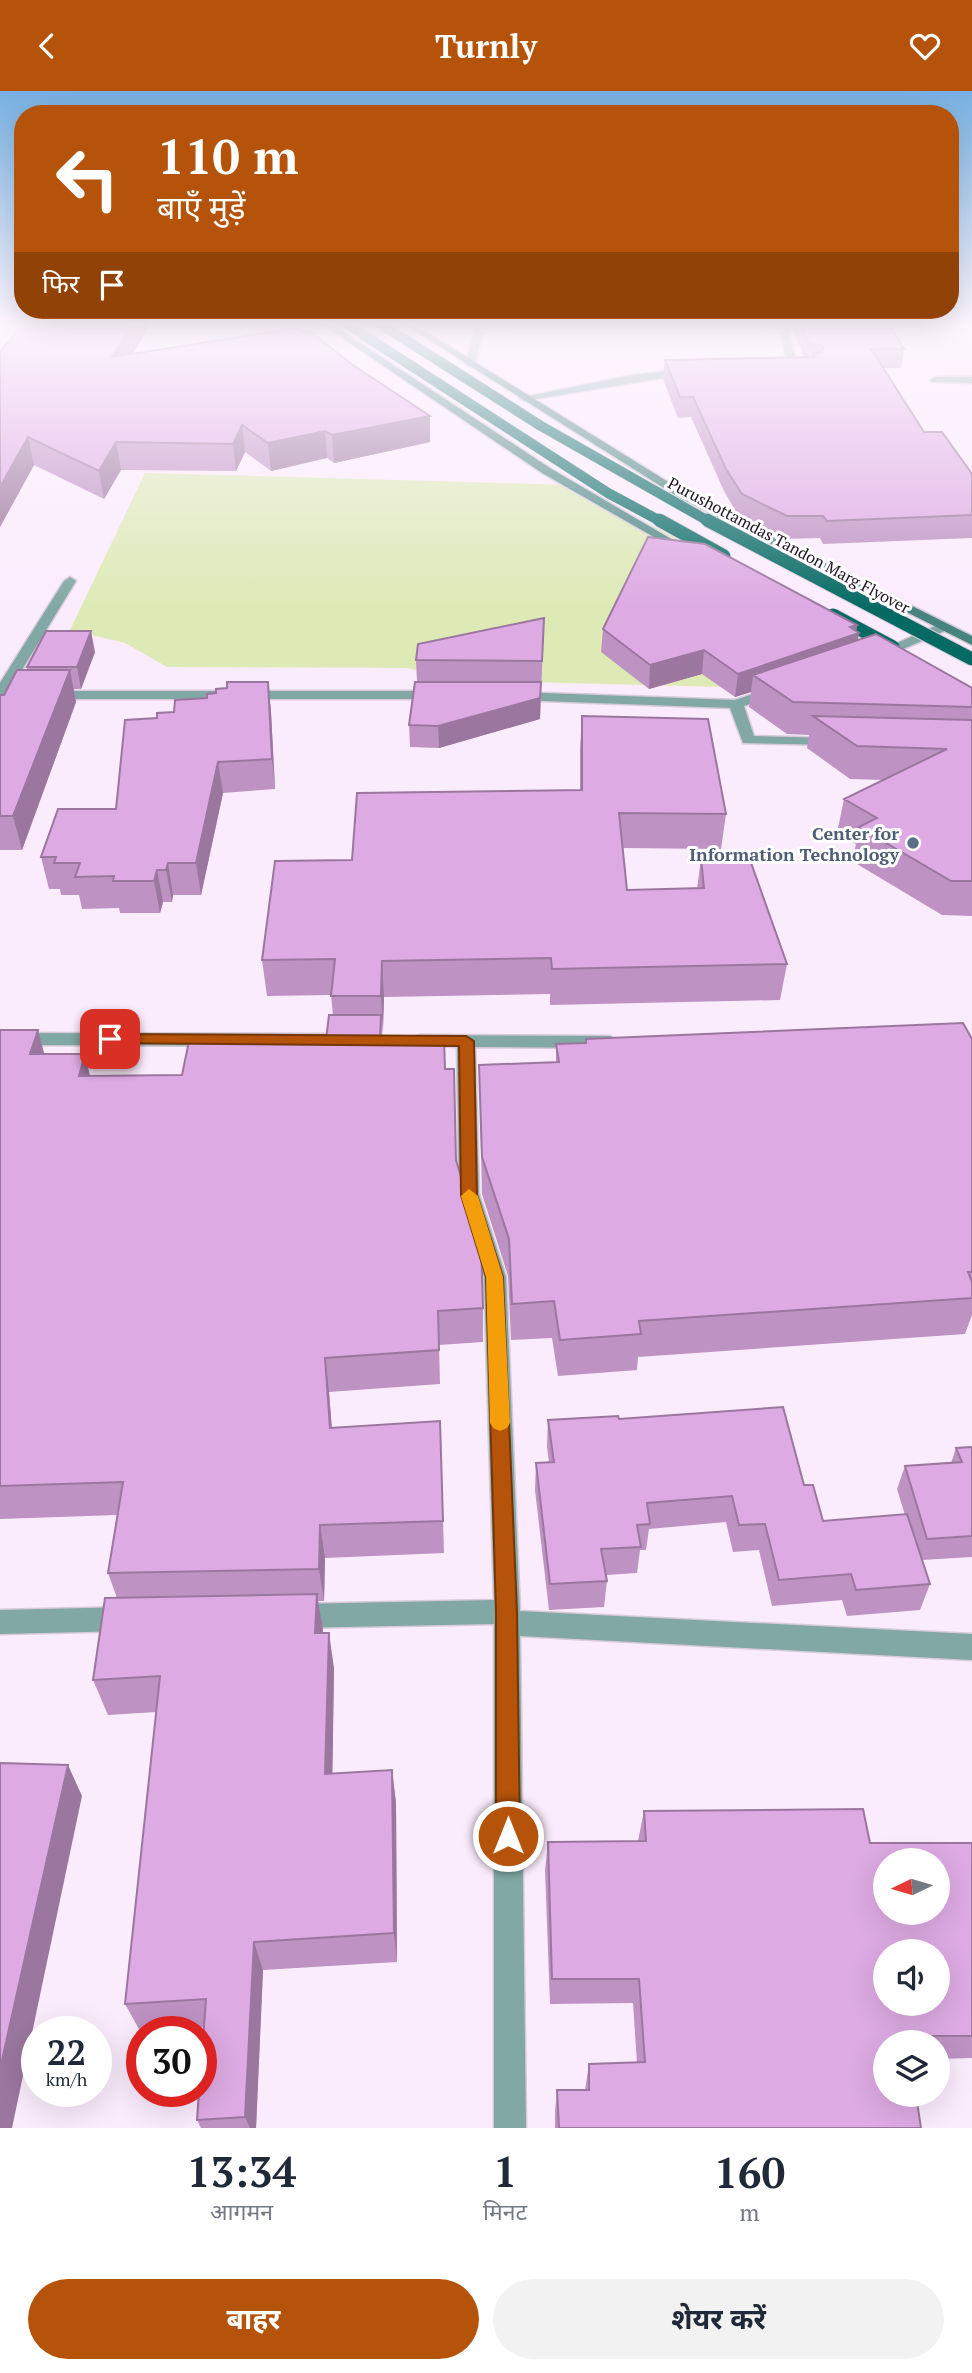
<!DOCTYPE html>
<html lang="hi">
<meta charset="utf-8">
<style>
:root{--surface:#fff;--page:#f2f2f3;--text:#1f2937;--muted:#747a83;--accent:#b45309}
body{margin:0;font-family:"PT Serif","Noto Sans Devanagari",serif;background:var(--page);color:var(--text);height:100vh;display:flex;flex-direction:column;font-size:26px;white-space:nowrap}
*{box-sizing:border-box;margin:0}
p{font-size:23px;color:var(--muted)}
.icon{flex:none;width:38px;height:38px;fill:none;stroke:currentColor;stroke-width:2;stroke-linecap:round;stroke-linejoin:round}
.map{position:relative;height:2037px;overflow:hidden}
.drawer{display:flex;flex-direction:column;background:var(--surface);flex:1}
.drawer>*{flex:none}
.top-card{position:absolute;left:14px;top:14px;width:945px;height:214px;border-radius:28px;box-shadow:0 7px 28px #0002;background:#b45309;color:#fff;overflow:hidden}
.needle{width:46px;rotate:265deg}
.controls{position:absolute;left:873px;top:1757px;display:grid;gap:14px}
.controls a{display:grid;place-items:center;width:77px;height:77px;border-radius:50%;background:var(--surface);box-shadow:0 7px 28px #0002;font-size:35px}
.speed{position:absolute;left:21px;top:1925px;display:flex;gap:14px;font-size:35px;font-weight:700;text-align:center}
.speed>*{display:grid;place-content:center;width:91px;height:91px;border-radius:50%;background:var(--surface);box-shadow:0 7px 28px #0002;line-height:1}
.speed small{font-size:18px;font-weight:400}
.speed .limit{border:10px solid #d22;background:#fff;color:#111}
.pin{position:absolute;display:grid;place-items:center;width:60px;height:60px;color:#fff;margin:-30px;border-radius:14px;box-shadow:0 4px 10px #0006}
.me{position:absolute;width:77px;margin:-38px;rotate:0deg;stroke-linejoin:round;filter:drop-shadow(0 0 5px #0008)}
.turn{display:flex;align-items:center;gap:24px;height:147px;padding:0 28px;font-size:32px}
.turn .icon{width:91px;height:91px;stroke-width:2.5}
.turn b{display:block;font-size:49px;line-height:60px}
.then{display:flex;align-items:center;height:66px;padding:0 28px;background:#0003;gap:14px;font-size:26px}
.eta{display:flex;justify-content:space-evenly;align-items:center;height:119px;text-align:center}
.eta b{font-size:42px;font-weight:700;line-height:49px}
.action{display:flex;gap:14px;margin-top:auto;padding:14px 28px}
.action a{flex:1;height:80px;border-radius:42px;background:var(--accent);color:#fff;font-size:28px;font-weight:700;line-height:80px;text-align:center}
.action a+a{background:var(--page);color:var(--text)}
header{display:flex;justify-content:space-between;align-items:center;height:91px;padding:0 28px;background:var(--accent);color:#fff;font-size:32px;font-weight:700}
.map>svg:first-child{display:block}
</style>
<header><svg class="icon" aria-label="back" viewBox="0 0 24 24"><path d="M15 5l-7 7 7 7"/></svg>Turnly<svg class="icon" aria-label="heart" viewBox="0 0 24 24"><path d="M12 20l-8-8c-3-5 5-10 8-4 3-6 11-1 8 4z"/></svg></header>
<div class="map">
<svg width="972" height="2037" viewBox="0 0 972 2037">
<rect width="100%" height="100%" fill="#fbecfd"/>
<!-- green -->
<path fill="#ddeab6" d="M 145,382 L 575,394 L 880,554 L 724,596 L 455,589 L 407,577 L 167,576 L 125,552 L 70,539 Z"/>
<g fill="none" stroke-linecap="round" stroke-linejoin="round">
<!-- minor casing -->
<g stroke="#d8cad9" stroke-width="3">
<path id="minor" d="M 477,232 L 787,232 L 795,264 L 790,267 L 785,264 L 780,237 L 484,239 L 475,273 L 470,276 L 465,273 Z
M 689,277 L 694,280 L 692,282 L 524,310 L 519,307 L 627,285 Z
M 935,286 L 972,286 L 972,292 L 932,291 L 930,289 Z
M 70,486 L 76,490 L 9,600 L 437,600 L 444,604 L 437,608 L 0,608 L 0,592 L 64,490 Z
M 942,532 L 948,536 L 947,539 L 880,568 L 870,568 L 868,565 Z
M 774,596 L 779,597 L 779,603 L 744,615 L 754,645 L 832,647 L 839,651 L 837,654 L 743,652 L 730,617 L 516,609 L 509,605 L 516,601 L 735,609 Z
M 0,942 L 327,943 L 336,949 L 327,955 L 0,954 Z
M 420,944 L 610,945 L 619,951 L 610,957 L 475,956 L 479,1103 L 506,1186 L 520,1520 L 972,1543 L 972,1569 L 520,1545 L 526,2037 L 494,2037 L 494,1533 L 295,1537 L 286,1534 L 282,1525 L 286,1516 L 295,1513 L 494,1509 L 484,1186 L 459,1103 L 457,956 L 414,954 L 411,950 L 414,946 Z
M 128,1516 L 137,1519 L 141,1528 L 137,1537 L 128,1540 L 0,1543 L 0,1519 Z"/>
</g>
<!-- secondary casing -->
<g stroke="#d8cad9" stroke-width="3">
<path id="secondary" d="M 320,232 L 330,232 L 550,377 L 690,459 L 680,461 L 542,382 Z
M 402,232 L 412,232 L 686,402 L 972,545 L 972,554 L 678,406 Z"/>
</g>
<!-- minor -->
<use href="#minor" fill="#81a8a4" fill-rule="evenodd"/>
<!-- secondary -->
<use href="#secondary" fill="#47847f" fill-rule="evenodd"/>
<!-- primary-bridge-far1 casing -->
<g stroke="#d8cad9" stroke-width="11" stroke-linecap="butt">
<path id="primary-bridge-far1" d="M 345,232 L 608,402 L 662,431
M 379,232 L 541,335 L 710,431"/>
</g>
<!-- primary-bridge casing -->
<g stroke="#d8cad9" stroke-width="15" stroke-linecap="butt">
<path id="primary-bridge" d="M 659,429 L 724,465
M 707,429 L 972,568
M 833,524 L 893,556"/>
</g>
<!-- primary-bridge-far1 -->
<use href="#primary-bridge-far1" stroke="#066a64" stroke-width="10"/>
<!-- primary-bridge -->
<use href="#primary-bridge" stroke="#066a64" stroke-width="13"/>
</g>
<!-- wall -->
<path fill="#be92c3" d="M 24,232 L 151,232 L 133,263 L 430,351 L 334,372 L 327,367 L 271,380 L 245,361 L 236,380 L 121,379 L 104,408 L 34,374 L 0,436 Z
M 794,232 L 888,232 L 904,258 L 901,277 L 884,277 L 924,341 L 972,383 L 972,447 L 823,453 L 820,447 L 784,448 L 739,426 L 724,400 L 691,326 L 678,327 L 663,288 L 665,269 L 804,266 L 793,240 Z
M 544,527 L 540,628 L 439,657 L 410,656 L 409,634 L 417,591 L 416,569 Z
M 857,534 L 856,540 L 858,549 L 972,597 L 972,825 L 942,824 L 852,770 L 856,753 L 837,742 L 844,708 L 883,689 L 850,688 L 807,657 L 809,644 L 787,643 L 749,616 L 751,601 L 735,606 L 702,583 L 649,598 L 601,561 L 603,538 Z
M 95,561 L 81,598 L 74,598 L 76,611 L 22,759 L 0,759 L 0,604 L 4,604 L 27,579 L 27,576 Z
M 268,591 L 271,621 L 275,698 L 223,702 L 201,804 L 173,804 L 172,811 L 163,811 L 160,822 L 120,822 L 119,817 L 82,818 L 79,804 L 61,804 L 60,798 L 49,798 L 41,766 L 116,718 L 157,627 L 174,621 L 227,597 Z
M 582,625 L 726,723 L 721,758 L 622,757 L 627,799 L 697,798 L 701,768 L 787,873 L 780,909 L 550,914 L 550,903 L 384,906 L 382,948 L 445,978 L 456,1070 L 483,1217 L 483,1251 L 439,1254 L 440,1293 L 329,1301 L 332,1337 L 440,1330 L 444,1462 L 325,1467 L 324,1510 L 318,1510 L 323,1542 L 334,1577 L 332,1683 L 392,1679 L 396,1712 L 397,1871 L 263,1879 L 256,2037 L 201,2037 L 197,2029 L 204,1936 L 140,1940 L 125,1913 L 156,1621 L 108,1624 L 93,1589 L 117,1507 L 108,1482 L 117,1424 L 0,1428 L 0,939 L 45,963 L 90,985 L 182,984 L 326,949 L 333,924 L 331,904 L 267,905 L 262,869 L 352,769 L 580,699 L 580,658 Z
M 586,948 L 972,948 L 972,1224 L 965,1243 L 638,1266 L 637,1279 L 558,1285 L 552,1247 L 511,1249 L 508,1185 L 482,1103 L 479,974 L 556,971 L 556,953 L 585,952 Z
M 619,1328 L 804,1394 L 823,1430 L 905,1424 L 897,1398 L 905,1375 L 951,1372 L 956,1357 L 972,1356 L 972,1466 L 922,1469 L 930,1493 L 920,1519 L 847,1525 L 842,1509 L 772,1515 L 759,1459 L 733,1461 L 726,1431 L 649,1438 L 646,1459 L 640,1459 L 637,1482 L 606,1484 L 607,1490 L 604,1516 L 549,1519 L 535,1399 L 536,1372 L 549,1371 L 547,1356 L 548,1329 Z
M 644,1720 L 870,1752 L 972,1752 L 972,1967 L 938,1968 L 938,1951 L 886,1951 L 886,2004 L 928,2004 L 924,2008 L 916,2008 L 921,2037 L 555,2037 L 555,2021 L 557,1999 L 585,1999 L 589,1973 L 637,1972 L 633,1912 L 550,1913 L 545,1779 L 548,1751 L 638,1750 Z"/>
<!-- shaded-wall -->
<path fill="#9b779f" d="M 133,232 L 151,232 L 116,292 L 112,266 Z
M 430,325 L 430,351 L 334,372 L 332,344 Z
M 242,334 L 245,361 L 236,380 L 233,353 Z
M 325,340 L 327,367 L 271,380 L 268,352 Z
M 28,346 L 34,374 L 0,436 L 0,396 Z
M 116,351 L 121,379 L 104,408 L 99,380 Z
M 857,534 L 856,543 L 859,542 L 855,565 L 753,584 L 751,601 L 735,606 L 738,583 Z
M 91,540 L 95,561 L 81,598 L 77,576 Z
M 704,559 L 702,583 L 649,598 L 650,574 Z
M 70,579 L 76,611 L 22,759 L 13,725 Z
M 268,591 L 271,621 L 275,698 L 272,668 Z
M 541,591 L 540,628 L 439,657 L 438,635 Z
M 218,671 L 223,702 L 201,804 L 196,772 Z
M 168,772 L 173,804 L 172,811 L 166,779 Z
M 157,779 L 163,811 L 160,822 L 154,790 Z
M 382,870 L 384,906 L 383,941 L 381,905 Z
M 38,939 L 47,973 L 30,963 Z
M 85,963 L 93,998 L 79,985 Z
M 325,1267 L 329,1301 L 334,1370 L 330,1337 Z
M 320,1434 L 325,1467 L 324,1510 L 319,1478 Z
M 317,1503 L 323,1539 L 321,1578 L 315,1542 Z
M 329,1542 L 334,1577 L 332,1716 L 325,1683 Z
M 68,1674 L 82,1705 L 12,2037 L 0,2037 L 0,1978 Z
M 392,1679 L 396,1712 L 397,1871 L 394,1842 Z
M 254,1851 L 263,1879 L 256,2037 L 250,2037 L 245,2026 Z"/>
<!-- building -->
<path fill="#ddaae3" stroke="#9b779f" stroke-width="2" fill-rule="evenodd" d="M 24,232 L 133,232 L 112,266 L 298,237 L 303,241 L 310,240 L 350,272 L 430,325 L 332,344 L 325,340 L 268,352 L 242,334 L 233,353 L 116,351 L 99,380 L 28,346 L 0,396 L 0,261 Z
M 800,232 L 888,232 L 904,258 L 871,258 L 924,341 L 942,341 L 972,383 L 972,424 L 827,430 L 823,425 L 787,425 L 742,403 L 726,378 L 693,306 L 680,306 L 665,269 L 815,266 L 813,262 L 822,261 L 823,255 L 809,252 Z
M 648,446 L 705,453 L 857,534 L 850,536 L 859,542 L 738,583 L 704,559 L 650,574 L 603,538 Z
M 544,527 L 542,570 L 416,569 L 418,553 Z
M 46,540 L 91,540 L 77,576 L 27,576 Z
M 876,543 L 972,597 L 972,616 L 793,611 L 753,584 Z
M 17,579 L 70,579 L 13,725 L 0,725 L 0,604 L 4,604 Z
M 227,591 L 268,591 L 272,668 L 218,671 L 196,772 L 168,772 L 166,779 L 157,779 L 154,790 L 113,790 L 114,785 L 75,786 L 80,772 L 54,772 L 56,766 L 41,766 L 58,718 L 116,718 L 125,629 L 157,627 L 157,622 L 174,621 L 175,609 L 207,607 L 207,603 L 216,602 L 216,598 L 227,597 Z
M 415,591 L 541,591 L 540,607 L 438,635 L 409,634 Z
M 582,625 L 708,628 L 726,723 L 619,722 L 627,799 L 704,797 L 701,768 L 750,769 L 787,873 L 552,878 L 551,867 L 382,870 L 381,905 L 331,905 L 335,868 L 262,869 L 275,770 L 352,769 L 357,702 L 582,699 Z
M 813,625 L 972,629 L 972,790 L 951,790 L 859,736 L 877,727 L 844,708 L 947,658 L 857,655 Z
M 329,924 L 381,924 L 380,948 L 444,947 L 445,978 L 454,978 L 456,1069 L 481,1152 L 483,1217 L 438,1220 L 439,1259 L 325,1267 L 330,1337 L 440,1330 L 443,1430 L 320,1434 L 319,1478 L 108,1482 L 123,1391 L 0,1395 L 0,939 L 38,939 L 30,963 L 85,963 L 79,985 L 182,984 L 189,950 L 326,949 Z
M 963,932 L 972,948 L 972,1181 L 968,1181 L 972,1191 L 972,1207 L 639,1230 L 641,1243 L 560,1249 L 554,1210 L 512,1213 L 509,1148 L 482,1066 L 479,974 L 559,971 L 556,953 L 586,952 L 586,948 Z
M 783,1316 L 804,1394 L 813,1394 L 823,1430 L 907,1423 L 930,1493 L 856,1499 L 851,1483 L 779,1489 L 765,1433 L 739,1434 L 732,1405 L 647,1412 L 650,1433 L 637,1434 L 641,1456 L 601,1458 L 607,1490 L 550,1493 L 536,1372 L 554,1371 L 548,1329 L 618,1325 L 619,1328 Z
M 972,1356 L 972,1445 L 927,1448 L 905,1375 L 962,1371 L 956,1357 Z
M 317,1503 L 315,1542 L 329,1542 L 325,1683 L 392,1679 L 394,1842 L 254,1851 L 245,2026 L 197,2029 L 199,2000 L 201,2000 L 201,1975 L 206,1908 L 125,1913 L 160,1585 L 93,1589 L 105,1507 Z
M 0,1672 L 68,1674 L 0,1978 Z
M 863,1718 L 870,1752 L 972,1752 L 972,1945 L 933,1945 L 935,1951 L 886,1951 L 886,2004 L 916,2004 L 921,2037 L 559,2037 L 557,1999 L 589,1999 L 589,1973 L 645,1971 L 639,1888 L 552,1888 L 548,1751 L 646,1750 L 644,1720 ZM 886,1769 L 938,1769 L 938,1822 L 886,1822 ZM 886,1860 L 938,1860 L 938,1913 L 886,1913 Z
M 938,1969 L 942,1987 L 938,1987 Z"/>
<!-- sky -->
<linearGradient id="sky" x2="0" y2="1"><stop stop-color="#77b0e2"/><stop offset="0.45" stop-color="#fdf6fe"/><stop offset="1" stop-color="#fdf6fe" stop-opacity="0"/></linearGradient>
<rect width="972" height="517" fill="url(#sky)"/>
<!-- route -->
<path fill="#b45309" stroke="#753606" stroke-width="2" d="M 110,943 L 466,945 L 474,950 L 477,1104 L 503,1186 L 517,1521 L 520,1745 L 516,1753 L 508,1757 L 500,1753 L 496,1745 L 496,1521 L 486,1186 L 461,1104 L 459,955 L 104,952 L 102,948 L 104,945 Z"/>
<!-- slow -->
<path fill="#f59e0b" d="M 469,1098 L 478,1105 L 503,1186 L 510,1332 L 507,1337 L 500,1340 L 493,1337 L 490,1332 L 486,1186 L 461,1105 Z"/>
<!-- markers -->
<circle fill="#5c6f8a" stroke="#fff" stroke-width="2.5" cx="913" cy="752" r="7"/>
<g text-anchor="middle" dominant-baseline="central" stroke-width="6" stroke-linejoin="round" paint-order="stroke">
<!-- far-street labels -->
<g font-size="16" fill="#1e151f" stroke="#fff">
<text transform="translate(789 454) rotate(28)">Purushottamdas Tandon Marg Flyover</text>
</g>
<!-- service labels -->
<g font-size="18" font-weight="bold" fill="#4e5e75" stroke="#fff" text-anchor="end">
<text x="899" y="742">Center for<tspan x="899" dy="21">Information Technology</tspan></text>
</g>
</g>
</svg>
<div class="controls">
<a><svg class="needle" viewBox="-14 -14 28 28"><path d="M0-13l5 13h-10z" fill="#e53935"/><path d="M0 13l5-13h-10z" fill="#747a83"/></svg></a>
<a><svg class="icon" aria-label="sound" viewBox="0 0 24 24"><path d="M4 9h4l5-4v14l-5-4H4zM17 9q2 3 0 6"/></svg></a>
<a><svg class="icon" aria-label="layers" viewBox="0 0 24 24"><path d="M12 4l9 5-9 5-9-5zM3 14l9 5 9-5"/></svg></a>
</div>
<div class="speed"><div>22<small>km/h</small></div><div class="limit">30</div></div>
<div class="pin" style="left:110px;top:948px;background:#d93025"><svg class="icon" aria-label="arrive" viewBox="0 0 24 24"><path d="M6 21V4h12l-3 4 3 4H6"/></svg></div>
<svg class="me" style="left:508px;top:1745px" viewBox="-20 -20 40 40"><circle r="17" fill="#b45309" stroke="#fff" stroke-width="3"/><path d="M0-11L8 9 0 5-8 9z" fill="#fff"/></svg>
<div class="top-card">
<div class="turn"><svg class="icon" aria-label="left" viewBox="0 0 24 24"><path d="M17 20v-9H6M10 6l-5 5 5 5"/></svg><div><b>110 m</b>बाएँ मुड़ें</div></div>
<div class="then">फिर<svg class="icon" aria-label="arrive" viewBox="0 0 24 24"><path d="M6 21V4h12l-3 4 3 4H6"/></svg></div>
</div>
</div>
<section class="drawer">
<div class="eta">
<div><b>13:34</b><p>आगमन</p></div>
<div><b>1</b><p>मिनट</p></div>
<div><b>160</b><p>m</p></div>
</div>
<div class="action"><a>बाहर</a><a>शेयर करें</a></div>
</section>
